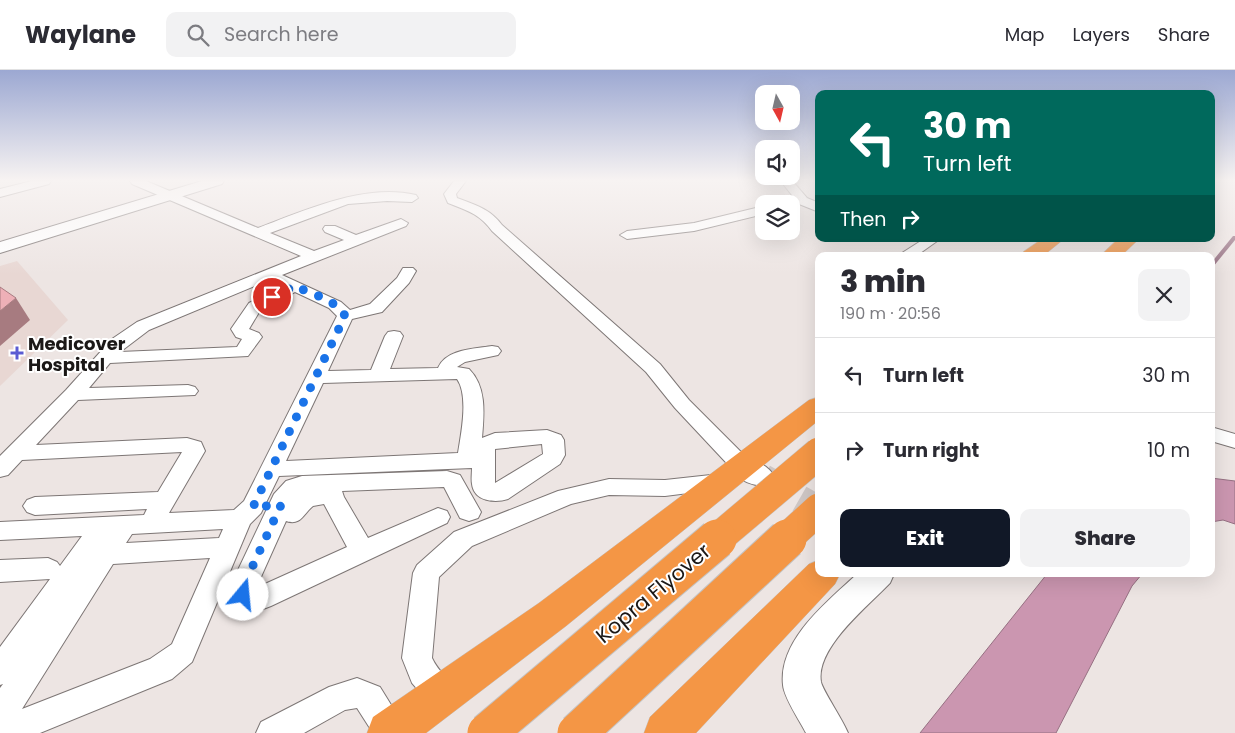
<!DOCTYPE html>
<meta charset="utf-8">
<style>
:root{--surface:#fff;--page:#f2f2f3;--text:#2b2b33;--muted:#7c7c81;--line:#e1e1e2;--accent:#111827}
body{margin:0;font-family:Poppins,sans-serif;background:var(--page);color:var(--text);height:100vh;display:flex;flex-direction:column;font-size:19px;white-space:nowrap}
*{box-sizing:border-box;margin:0}
p{font-size:16px;color:var(--muted)}
.icon{flex:none;width:28px;height:28px;fill:none;stroke:currentColor;stroke-width:2;stroke-linecap:round;stroke-linejoin:round}
.map{position:relative;flex:1;overflow:hidden}
.sheet{position:absolute;left:815px;top:182px;width:400px;height:325px;display:flex;flex-direction:column;background:var(--surface);border-radius:10px;box-shadow:0 5px 20px #0002}
.sheet>*{flex:none}
.hud{position:absolute;left:815px;top:20px;width:400px;height:152px;border-radius:10px;box-shadow:0 5px 20px #0002;background:#00695c;color:#fff;overflow:hidden}
.needle{width:32px;rotate:172deg}
.controls{position:absolute;left:755px;top:15px;display:grid;gap:10px}
.controls a{display:grid;place-items:center;width:45px;height:45px;border-radius:10px;background:var(--surface);box-shadow:0 5px 20px #0002;font-size:25px}
.pin{position:absolute;display:grid;place-items:center;width:42px;height:42px;color:#fff;margin:-21px;border:2px solid #fff;border-radius:50%;box-shadow:0 1px 5px #0007}
.me{position:absolute;width:55px;margin:-28px;rotate:17deg;stroke-linejoin:round;filter:drop-shadow(0 0 4px #0008)}
.turn{display:flex;align-items:center;gap:18px;height:105px;padding:0 25px;font-size:22px}
.turn .icon{width:65px;height:65px;stroke-width:2.5}
.turn b{display:block;font-size:35px;line-height:42px}
.then{display:flex;align-items:center;height:48px;padding:0 25px;background:#0003;gap:10px;font-size:19px}
.round{display:grid;place-items:center;flex:none;width:52px;height:52px;border-radius:10px;background:var(--page)}
.head{display:flex;align-items:center;justify-content:space-between;height:85px;padding:0 25px}
h1{font-size:30px;font-weight:800;line-height:38px}
.button{display:flex;gap:10px;margin-top:auto;padding:10px 25px}
.button a{flex:1;height:58px;border-radius:10px;background:var(--accent);color:#fff;font-size:20px;font-weight:800;line-height:58px;text-align:center}
.button a+a{background:var(--page);color:var(--text)}
ul{padding:0;list-style:none}
li{display:flex;align-items:center;gap:15px;height:75px;padding:0 25px;border-top:1px solid var(--line)}
li div{flex:1}
li b{display:block;font-size:19px}
li em{font-style:normal}
header{display:flex;align-items:center;gap:30px;box-sizing:border-box;height:70px;padding:0 25px;background:var(--surface);border-bottom:1px solid var(--line)}
header strong{font-size:24px}
nav{display:flex;gap:28px;margin-inline-start:auto;font-size:18px}
.search{width:350px;height:45px;background:var(--page);display:flex;align-items:center;gap:12px;box-sizing:border-box;padding:0 18px;border-radius:10px;color:var(--muted);font-size:19px}
.map>svg:first-child{display:block}
</style>
<header>
<strong>Waylane</strong>
<div class="search"><svg class="icon" aria-label="search" viewBox="0 0 24 24"><circle cx="10" cy="10" r="6"/><path d="M15 15l6 6"/></svg>Search here</div>
<nav><a>Map</a><a>Layers</a><a>Share</a></nav>
</header>
<div class="map">
<svg width="1235" height="663" viewBox="0 0 1235 663">
<rect width="100%" height="100%" fill="#ede5e3"/>
<!-- built -->
<path fill="#e8d7d3" d="M 17,191 L 68,250 L 0,316 L 0,196 Z"/>
<!-- water -->
<path fill="#cb96b0" stroke="#967082" d="M 1211,408 L 1235,411 L 1235,454 L 1223,450 L 1211,452 Z
M 1047,504 L 1142,504 L 1132,516 L 1056,663 L 920,663 Z"/>
<g fill="none" stroke-linecap="round" stroke-linejoin="round">
<!-- stream -->
<path fill="#967082" fill-rule="evenodd" d="M 1233,166 L 1235,166 L 1235,170 L 1213,197 L 1211,197 L 1211,193 Z"/>
<!-- tertiary-tunnel -->
<path stroke="#cec6c4" stroke-width="28" stroke-dasharray="28 14" stroke-linecap="butt" d="M 763,408 L 819,440"/>
<!-- minor casing -->
<g stroke="#7d7675" stroke-width="2">
<path id="minor" d="M 32,111 L 51,111 L 49,114 L 0,127 L 0,119 Z
M 130,111 L 146,111 L 258,158 C 306,140 365,113 416,125 L 418,128 L 412,132 L 387,131 L 348,134 L 270,163 L 314,181 L 344,170 L 325,162 L 323,159 L 325,156 L 335,156 L 356,165 L 401,149 L 408,153 L 406,156 L 282,205 L 341,232 L 350,240 L 370,234 L 397,208 L 403,198 L 413,198 L 416,201 L 409,213 L 382,242 L 352,249 L 328,301 L 371,300 L 385,266 L 388,262 L 394,261 L 400,262 L 403,266 L 390,299 L 438,298 C 446,279 474,279 492,276 L 498,277 L 501,281 L 498,285 L 465,292 L 457,297 L 469,299 C 487,317 484,344 482,368 L 495,363 L 547,360 L 561,365 L 564,370 L 565,385 L 560,394 L 508,429 C 496,433 474,432 472,414 C 471,409 472,403 472,398 L 279,406 L 261,443 L 250,454 L 192,592 L 172,609 L 40,663 L 0,663 L 0,618 L 3,614 L 0,615 L 0,577 L 50,509 L 0,512 L 0,490 L 48,488 L 57,492 L 60,496 L 82,466 L 0,470 L 0,452 L 144,445 L 147,439 L 35,445 L 27,442 L 23,436 L 27,430 L 35,427 L 158,422 L 182,382 L 22,390 L 8,405 L 0,407 L 0,386 L 66,320 L 112,269 L 137,252 L 301,186 L 132,114 ZM 269,210 L 282,216 L 249,233 L 231,259 L 236,267 L 242,269 L 237,277 L 120,282 L 149,260 ZM 295,222 L 329,238 L 337,246 L 244,431 L 234,440 L 169,443 L 205,381 L 201,372 L 187,368 L 36,375 L 78,330 L 195,325 L 198,321 L 195,317 L 188,315 L 89,318 L 110,293 L 248,286 L 262,267 L 259,263 L 249,259 L 261,239 ZM 457,309 C 469,326 461,364 458,383 L 286,391 L 323,313 ZM 542,374 L 543,384 L 495,413 L 495,379 ZM 223,459 L 219,468 L 126,473 L 132,464 ZM 210,488 L 172,574 L 150,589 L 22,639 L 113,494 Z
M 454,111 L 466,111 L 456,124 L 457,128 C 476,135 490,139 502,155 L 660,294 L 689,330 L 750,391 L 753,396 L 750,401 L 742,404 L 734,401 L 675,338 L 646,302 L 492,161 C 480,144 466,140 448,133 L 444,124 Z
M 784,111 L 796,111 L 795,114 L 807,128 L 819,133 L 819,142 L 799,134 L 783,114 Z
M 764,136 L 764,144 L 694,161 L 627,169 L 620,165 L 627,161 L 694,153 Z
M 924,169 L 940,169 L 916,186 L 900,186 L 902,183 Z
M 1211,357 L 1235,364 L 1235,378 L 1211,371 Z
M 447,401 L 460,405 L 481,442 L 478,448 L 469,451 L 460,448 L 444,417 L 342,421 L 344,427 L 368,468 L 438,438 L 447,441 L 450,447 L 447,453 L 271,536 L 253,543 L 236,537 L 229,519 L 274,424 L 286,411 L 302,406 ZM 324,434 L 347,477 L 256,518 L 286,451 C 301,456 303,444 313,436 Z
M 720,404 L 728,406 L 731,412 L 728,418 L 665,426 L 609,425 L 571,434 L 472,476 L 439,507 L 432,588 C 438,602 452,611 458,626 L 454,636 L 443,641 L 432,636 L 412,613 L 402,588 L 413,503 L 417,495 L 454,462 L 558,421 L 609,409 L 665,410 Z
M 357,608 L 380,617 L 401,651 L 406,663 L 373,663 L 357,638 L 345,640 L 304,663 L 256,663 L 261,652 L 329,617 Z"/>
</g>
<!-- tertiary casing -->
<g stroke="#7d7675" stroke-width="2">
<path id="tertiary" d="M 202,111 L 224,111 L 222,114 L 0,183 L 0,172 Z
M 742,386 C 755,390 768,395 775,407 L 771,414 C 755,419 737,410 728,396 L 732,389 Z
M 857,504 L 894,504 L 890,513 C 868,536 815,578 821,612 C 823,621 843,650 848,663 L 806,663 C 800,651 784,628 783,615 C 778,570 828,531 857,504 Z"/>
</g>
<!-- motorway casing -->
<g stroke="#c4c3c3" stroke-width="1">
<path id="motorway" d="M 1042,169 L 1064,169 L 1043,186 L 1020,186 L 1023,182 Z
M 1118,169 L 1139,169 L 1121,186 L 1100,186 Z
M 819,327 L 819,350 L 566,556 L 426,663 L 367,663 L 373,647 L 539,533 L 809,330 Z
M 819,490 L 819,504 L 840,504 L 835,514 L 696,663 L 644,663 L 650,647 L 809,494 Z"/>
</g>
<!-- minor -->
<use href="#minor" fill="#fff" fill-rule="evenodd"/>
<!-- tertiary -->
<use href="#tertiary" fill="#fff" fill-rule="evenodd"/>
<!-- motorway -->
<use href="#motorway" fill="#f49645" fill-rule="evenodd"/>
<!-- motorway-bridge-far1 casing -->
<g stroke="#c4c3c3" stroke-width="32" stroke-linecap="butt">
<path id="motorway-bridge-far1" d="M 716,470 L 819,383
M 785,470 L 819,439"/>
</g>
<!-- motorway-bridge casing -->
<g stroke="#c4c3c3" stroke-width="41" stroke-linecap="butt">
<path id="motorway-bridge" d="M 487,663 L 717,469
M 577,663 L 787,469"/>
</g>
<!-- motorway-bridge-far1 -->
<use href="#motorway-bridge-far1" stroke="#f49645" stroke-width="31"/>
<!-- motorway-bridge -->
<use href="#motorway-bridge" stroke="#f49645" stroke-width="39"/>
</g>
<!-- shaded-wall -->
<path fill="#a77b80" d="M 16,228 L 30,250 L 0,276 L 0,241 Z"/>
<!-- building -->
<path fill="#eeb0b7" stroke="#a77b80" d="M 0,217 L 16,228 L 0,241 Z"/>
<!-- sky -->
<linearGradient id="sky" x2="0" y2="1"><stop stop-color="#9ca8d2"/><stop offset="0.54" stop-color="#f7f3f2"/><stop offset="1" stop-color="#f7f3f2" stop-opacity="0"/></linearGradient>
<rect width="1235" height="204" fill="url(#sky)"/>
<g fill="none" stroke-linecap="round" stroke-linejoin="round">
<!-- route -->
<path stroke="#1a73e8" stroke-width="9" stroke-dasharray="0 16.2" d="M 243,525 L 242,519 L 281,435 L 253,437 L 345,246 C 337,230 311,224 295,216 L 272,227"/>
</g>
<!-- markers -->
<path fill="#5a5bd2" stroke="#fff" stroke-width="2" d="M14.5 275.5h5v5h5v5h-5v5h-5v-5h-5v-5h5z"/>
<g text-anchor="middle" dominant-baseline="central" stroke-width="4" stroke-linejoin="round" paint-order="stroke">
<!-- poi labels -->
<g font-size="18" font-weight="bold" fill="#1b1817" stroke="#fff" text-anchor="start">
<text x="28" y="273">Medicover<tspan x="28" dy="21">Hospital</tspan></text>
</g>
<!-- near-street labels -->
<g font-size="21" fill="#1b1817" stroke="#fff">
<text transform="translate(653 523) rotate(-40)">Kopra Flyover</text>
</g>
</g>
</svg>
<div class="controls">
<a><svg class="needle" viewBox="-14 -14 28 28"><path d="M0-13l5 13h-10z" fill="#e53935"/><path d="M0 13l5-13h-10z" fill="#7c7c81"/></svg></a>
<a><svg class="icon" aria-label="sound" viewBox="0 0 24 24"><path d="M4 9h4l5-4v14l-5-4H4zM17 9q2 3 0 6"/></svg></a>
<a><svg class="icon" aria-label="layers" viewBox="0 0 24 24"><path d="M12 4l9 5-9 5-9-5zM3 14l9 5 9-5"/></svg></a>
</div>
<div class="pin" style="left:272px;top:227px;background:#d93025"><svg class="icon" aria-label="arrive" viewBox="0 0 24 24"><path d="M6 21V4h12l-3 4 3 4H6"/></svg></div>
<svg class="me" style="left:243px;top:525px" viewBox="-20 -20 40 40"><circle r="19" fill="#fff"/><path d="M0-13L10 11 0 6-10 11z" fill="#1a73e8"/></svg>
<div class="hud">
<div class="turn"><svg class="icon" aria-label="left" viewBox="0 0 24 24"><path d="M17 20v-9H6M10 6l-5 5 5 5"/></svg><div><b>30 m</b>Turn left</div></div>
<div class="then">Then<svg class="icon" aria-label="right" viewBox="0 0 24 24"><path d="M7 20v-9h11M14 6l5 5-5 5"/></svg></div>
</div>
<section class="sheet">
<div class="head"><div><h1>3 min</h1><p>190 m · 20:56</p></div><a class="round"><svg class="icon" aria-label="close" viewBox="0 0 24 24"><path d="M6 6l12 12M18 6L6 18"/></svg></a></div>
<ul>
<li><svg class="icon" aria-label="left" viewBox="0 0 24 24"><path d="M17 20v-9H6M10 6l-5 5 5 5"/></svg><div><b>Turn left</b></div><em>30 m</em></li>
<li><svg class="icon" aria-label="right" viewBox="0 0 24 24"><path d="M7 20v-9h11M14 6l5 5-5 5"/></svg><div><b>Turn right</b></div><em>10 m</em></li>
</ul>
<div class="button"><a>Exit</a><a>Share</a></div>
</section>
</div>
